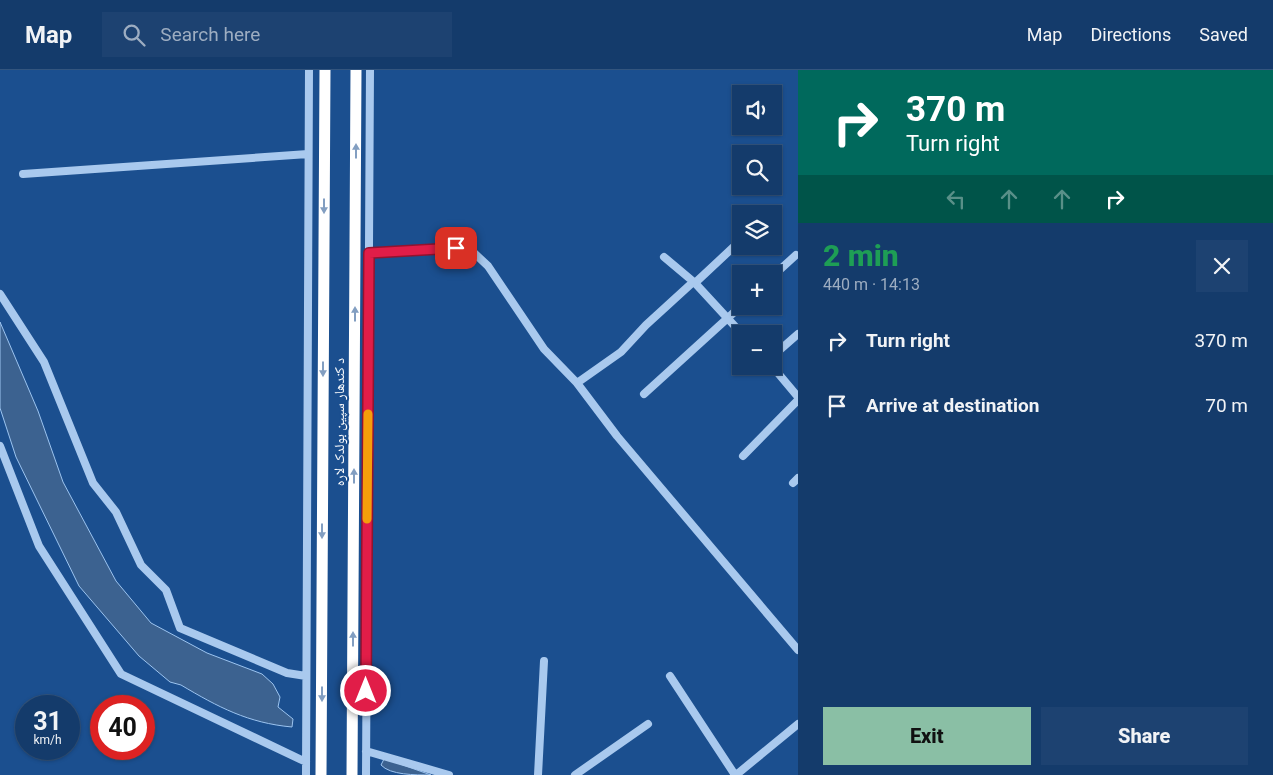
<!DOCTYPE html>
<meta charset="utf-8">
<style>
:root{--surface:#143b6b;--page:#1d4271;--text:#f1f3f6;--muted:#9dadc1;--line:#33557e;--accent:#8abfa5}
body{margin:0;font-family:Roboto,"Noto Naskh Arabic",sans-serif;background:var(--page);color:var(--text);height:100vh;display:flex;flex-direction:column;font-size:19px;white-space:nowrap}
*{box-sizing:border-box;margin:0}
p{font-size:16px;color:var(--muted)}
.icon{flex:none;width:28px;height:28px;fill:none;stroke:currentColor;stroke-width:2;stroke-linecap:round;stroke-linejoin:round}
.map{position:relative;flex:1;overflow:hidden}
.side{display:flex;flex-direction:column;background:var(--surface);width:475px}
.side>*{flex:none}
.banner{background:#00695c;color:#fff;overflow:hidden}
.buttons{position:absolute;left:732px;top:15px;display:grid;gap:10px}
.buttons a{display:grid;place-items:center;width:50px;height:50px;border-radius:0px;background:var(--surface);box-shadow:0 1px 4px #0004,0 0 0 1px var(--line);font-size:25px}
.speed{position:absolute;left:15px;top:625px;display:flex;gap:10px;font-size:25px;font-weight:700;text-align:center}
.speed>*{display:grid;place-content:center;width:65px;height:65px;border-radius:50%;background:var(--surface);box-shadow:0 1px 4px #0004,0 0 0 1px var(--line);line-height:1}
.speed small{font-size:12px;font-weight:400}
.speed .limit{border:8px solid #d22;background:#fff;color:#111}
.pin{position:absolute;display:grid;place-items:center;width:42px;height:42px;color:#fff;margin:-21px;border-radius:10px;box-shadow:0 2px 8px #0006}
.me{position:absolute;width:55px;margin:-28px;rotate:0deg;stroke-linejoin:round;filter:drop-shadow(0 0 4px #0008)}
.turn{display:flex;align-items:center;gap:18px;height:105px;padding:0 25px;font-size:22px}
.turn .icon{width:65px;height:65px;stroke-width:2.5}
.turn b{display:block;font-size:35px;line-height:42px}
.lanes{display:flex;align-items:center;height:48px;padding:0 25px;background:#0003;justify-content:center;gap:25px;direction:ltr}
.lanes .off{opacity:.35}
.round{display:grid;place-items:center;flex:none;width:52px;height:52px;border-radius:0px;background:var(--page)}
.overview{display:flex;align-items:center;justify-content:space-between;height:85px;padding:0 25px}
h1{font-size:30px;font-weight:800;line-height:38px;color:#1e9e55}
.cta{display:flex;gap:10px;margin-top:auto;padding:10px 25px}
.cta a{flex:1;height:58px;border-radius:0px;background:var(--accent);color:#111;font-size:20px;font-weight:800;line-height:58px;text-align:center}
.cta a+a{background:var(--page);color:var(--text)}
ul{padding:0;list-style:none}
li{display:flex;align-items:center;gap:15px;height:65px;padding:0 25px}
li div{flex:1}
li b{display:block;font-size:19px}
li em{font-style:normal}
header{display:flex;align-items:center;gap:30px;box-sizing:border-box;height:70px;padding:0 25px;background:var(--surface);border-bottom:1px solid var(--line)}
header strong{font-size:24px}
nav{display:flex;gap:28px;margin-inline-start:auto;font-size:18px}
.search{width:350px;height:45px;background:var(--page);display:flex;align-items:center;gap:12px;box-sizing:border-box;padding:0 18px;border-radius:0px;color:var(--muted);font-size:19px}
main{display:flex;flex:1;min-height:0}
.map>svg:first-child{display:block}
</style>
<header>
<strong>Map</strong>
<div class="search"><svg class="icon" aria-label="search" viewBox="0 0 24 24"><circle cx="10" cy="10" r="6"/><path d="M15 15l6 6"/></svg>Search here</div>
<nav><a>Map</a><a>Directions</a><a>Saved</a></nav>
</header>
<main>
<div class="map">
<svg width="798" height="705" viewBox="0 0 798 705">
<rect width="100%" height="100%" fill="#1b4f8f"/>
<!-- water -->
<path fill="#3c6290" stroke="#9cc4f0" d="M 0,252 L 38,341 L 63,412 L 116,511 L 151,553 L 207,583 L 262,604 L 273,614 L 280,627 L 278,637 L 293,649 L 292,657 C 248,653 218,637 181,615 L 170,612 L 139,586 L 79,516 L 16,387 L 0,338 Z
M 384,689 L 389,690 L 431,705 C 415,705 390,705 381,695 Z"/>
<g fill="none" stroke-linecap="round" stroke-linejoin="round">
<!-- minor -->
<path stroke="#a9c9ee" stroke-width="8" d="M 23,104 L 308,84
M 769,144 L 772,141
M 369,183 L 446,178 L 466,178 L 472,181 L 488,196 L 544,279 L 577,313 L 617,366 L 798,580
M 664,187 L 695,213 L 742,264
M 774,205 L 796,185
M 695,213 L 741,170
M 0,224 L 44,292 L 93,413 L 116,442 L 141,495 L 166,520 L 180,558 L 287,603 L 306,606
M 774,285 L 798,264
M 772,296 L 798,327
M 577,313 L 621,282 L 646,255 L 692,213
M 644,324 L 741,236
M 0,376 L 39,476 L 121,604 L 306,692
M 743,386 L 798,330
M 793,413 L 798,408
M 670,606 L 735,705
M 366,681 L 449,705
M 306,705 L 309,0
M 366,705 L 370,0
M 538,705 L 544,591
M 575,705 L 648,654
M 736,705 L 798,654"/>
<!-- highway -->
<path stroke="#fff" stroke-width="11" d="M 321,705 L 325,0
M 352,705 L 356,0"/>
</g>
<!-- one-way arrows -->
<defs><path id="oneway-solid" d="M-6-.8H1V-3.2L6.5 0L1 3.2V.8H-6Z" transform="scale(1.25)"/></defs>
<g fill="#829ec1">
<use href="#oneway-solid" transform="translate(356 81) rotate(-90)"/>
<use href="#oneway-solid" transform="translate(324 136) rotate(90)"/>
<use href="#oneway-solid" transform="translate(355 244) rotate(-90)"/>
<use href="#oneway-solid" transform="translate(323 299) rotate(90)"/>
<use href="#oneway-solid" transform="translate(354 406) rotate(-90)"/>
<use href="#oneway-solid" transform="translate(322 461) rotate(90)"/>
<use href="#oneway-solid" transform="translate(353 569) rotate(-90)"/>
<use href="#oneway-solid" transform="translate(322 624) rotate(90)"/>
</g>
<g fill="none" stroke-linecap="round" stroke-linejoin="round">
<!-- route casing -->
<g stroke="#92132f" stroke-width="12">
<path id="route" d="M 366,621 L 369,183 L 456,178"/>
</g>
<!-- route -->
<use href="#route" stroke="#e11d48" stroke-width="9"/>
<!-- slow -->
<path stroke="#f59e0b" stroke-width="9" d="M 367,449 L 368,344"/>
</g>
<g text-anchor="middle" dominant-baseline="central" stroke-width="4" stroke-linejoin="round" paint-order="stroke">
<!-- street labels -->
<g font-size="14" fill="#fff" stroke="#1b4f8f">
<text transform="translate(339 352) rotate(-90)">د کندهار سپین بولدک لاره</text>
</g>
</g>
</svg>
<div class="buttons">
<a><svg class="icon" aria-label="sound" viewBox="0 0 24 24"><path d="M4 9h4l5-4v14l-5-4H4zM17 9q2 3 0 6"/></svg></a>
<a><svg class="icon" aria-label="search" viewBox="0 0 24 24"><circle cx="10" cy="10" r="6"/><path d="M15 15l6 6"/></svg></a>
<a><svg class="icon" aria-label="layers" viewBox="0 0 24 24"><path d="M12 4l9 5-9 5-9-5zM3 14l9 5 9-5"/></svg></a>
<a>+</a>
<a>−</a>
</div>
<div class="speed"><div>31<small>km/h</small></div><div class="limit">40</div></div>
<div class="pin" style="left:456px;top:178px;background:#d93025"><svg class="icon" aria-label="arrive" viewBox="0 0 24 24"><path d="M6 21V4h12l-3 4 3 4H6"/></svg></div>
<svg class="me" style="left:366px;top:621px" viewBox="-20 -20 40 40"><circle r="17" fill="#e11d48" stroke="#fff" stroke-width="3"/><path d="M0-11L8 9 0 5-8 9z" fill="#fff"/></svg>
</div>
<section class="side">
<div class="banner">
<div class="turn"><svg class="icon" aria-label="right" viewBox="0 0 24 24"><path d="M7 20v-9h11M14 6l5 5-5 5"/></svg><div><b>370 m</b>Turn right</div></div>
<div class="lanes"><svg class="icon off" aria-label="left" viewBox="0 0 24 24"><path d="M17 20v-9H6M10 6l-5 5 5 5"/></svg><svg class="icon off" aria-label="ahead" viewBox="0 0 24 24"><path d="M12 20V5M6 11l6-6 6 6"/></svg><svg class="icon off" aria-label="ahead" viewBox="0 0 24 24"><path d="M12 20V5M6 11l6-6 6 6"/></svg><svg class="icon" aria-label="right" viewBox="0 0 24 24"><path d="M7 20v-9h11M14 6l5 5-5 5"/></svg></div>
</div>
<div class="overview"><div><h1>2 min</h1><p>440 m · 14:13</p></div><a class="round"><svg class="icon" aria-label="close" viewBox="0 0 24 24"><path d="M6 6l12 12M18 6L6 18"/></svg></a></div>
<ul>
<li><svg class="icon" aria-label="right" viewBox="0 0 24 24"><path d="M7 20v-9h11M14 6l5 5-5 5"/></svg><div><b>Turn right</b></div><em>370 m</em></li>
<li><svg class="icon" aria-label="arrive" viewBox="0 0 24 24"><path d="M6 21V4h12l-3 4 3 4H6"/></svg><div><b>Arrive at destination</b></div><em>70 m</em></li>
</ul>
<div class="cta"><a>Exit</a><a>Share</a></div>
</section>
</main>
